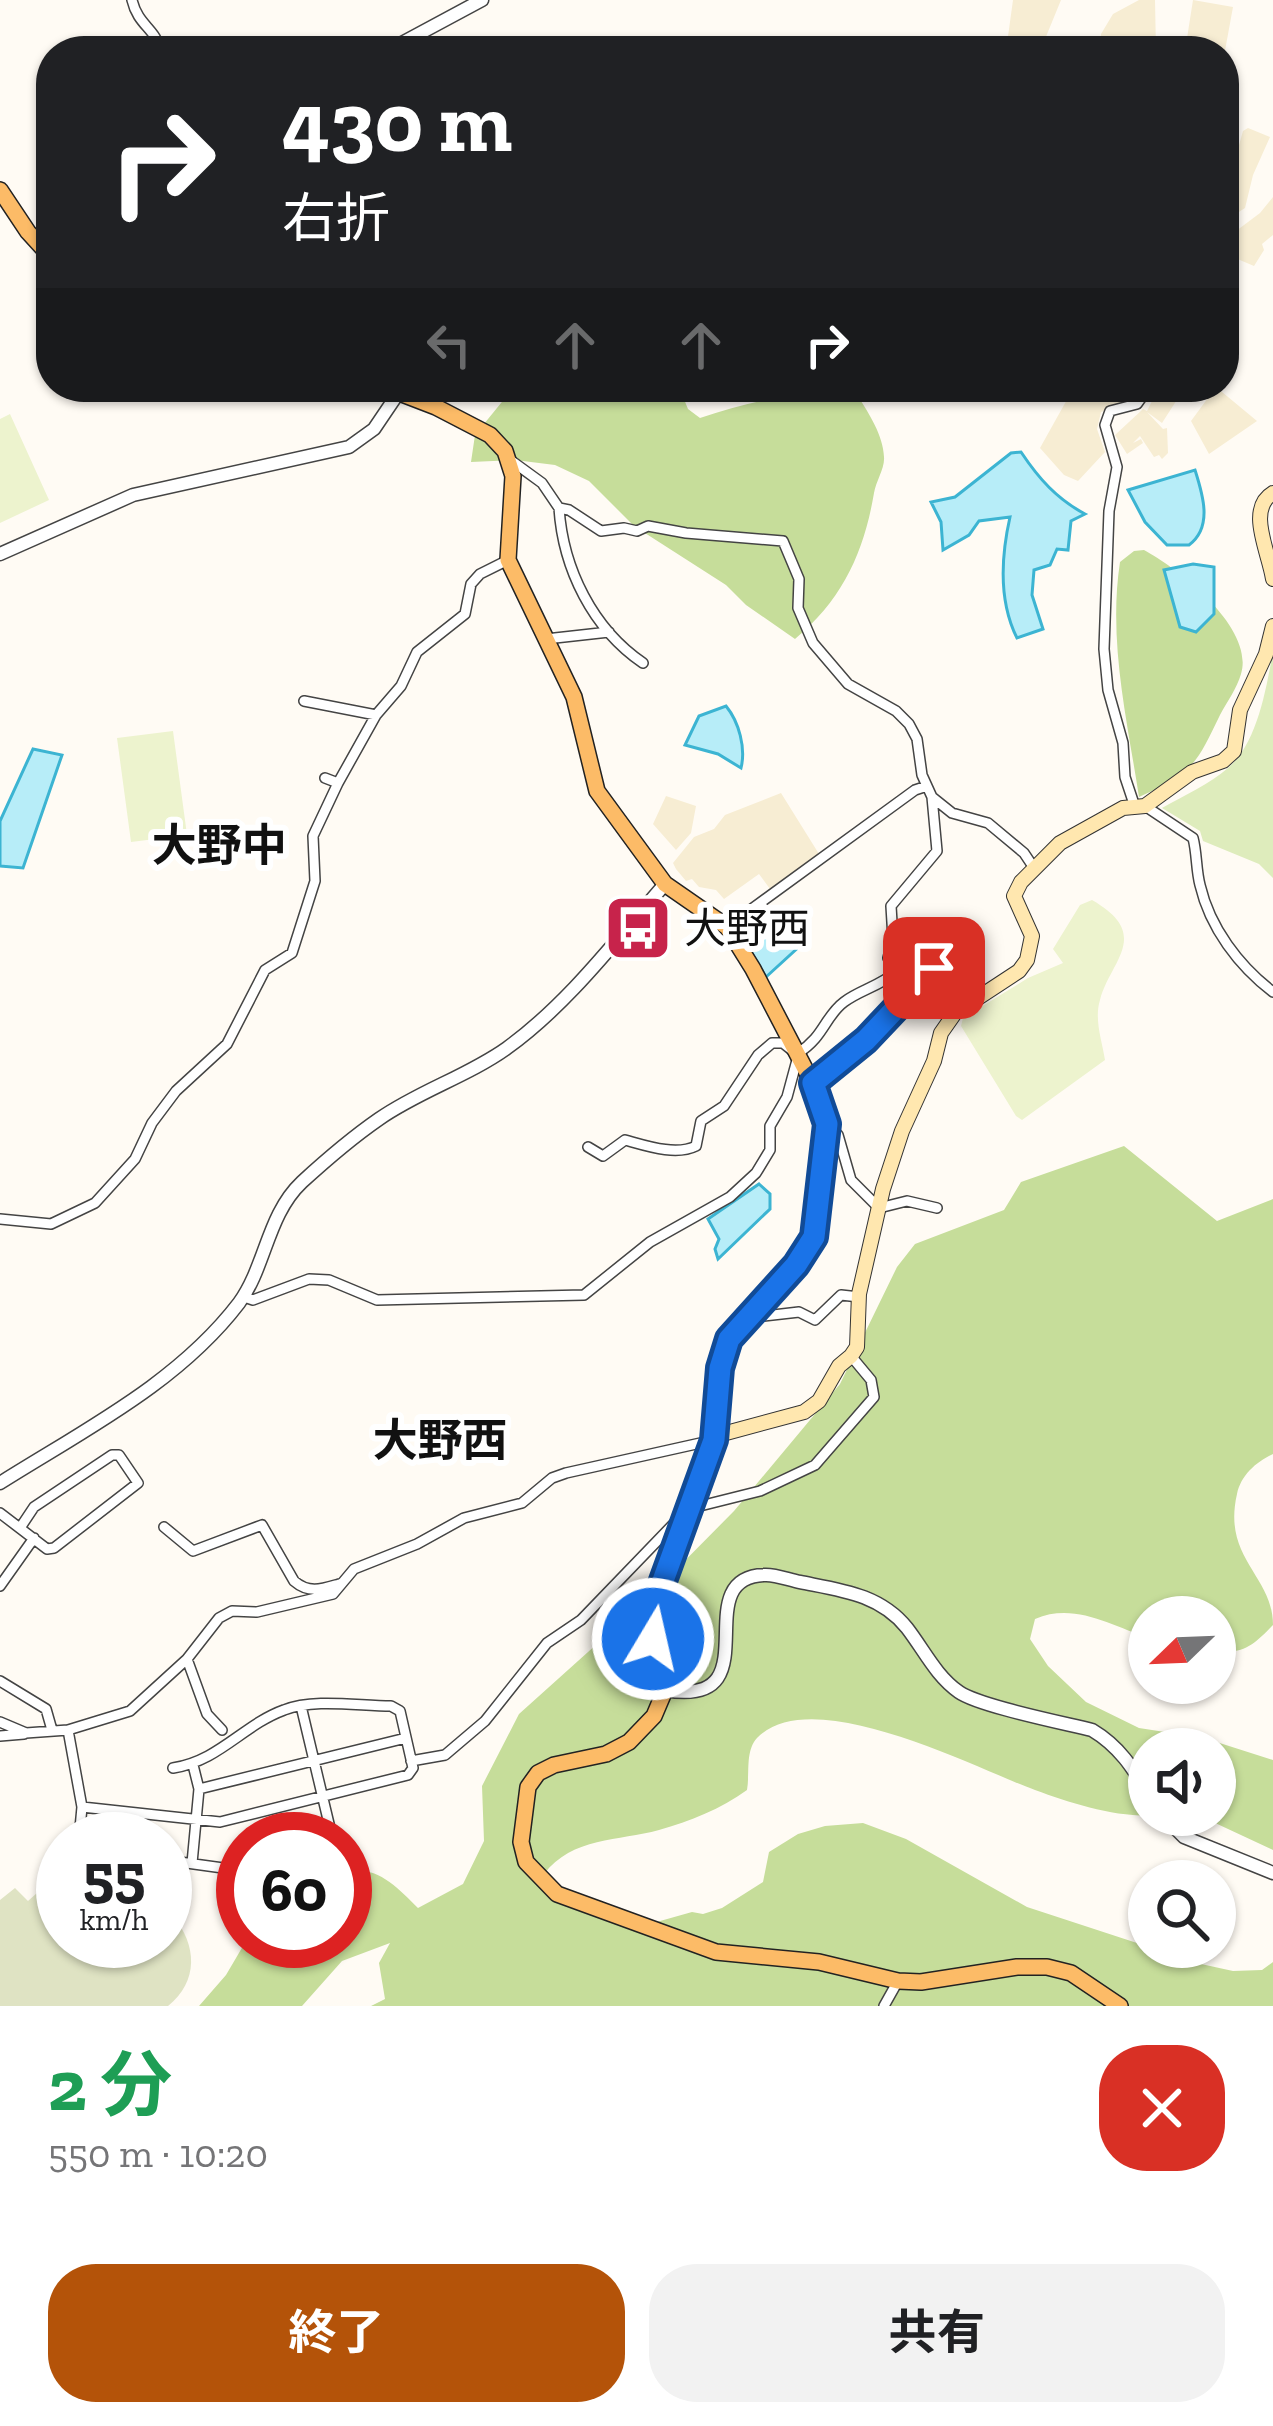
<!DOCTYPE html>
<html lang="ja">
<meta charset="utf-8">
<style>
:root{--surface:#fff;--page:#f2f2f2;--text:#202124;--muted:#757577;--accent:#b45309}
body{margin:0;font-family:"Zilla Slab","Noto Sans JP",serif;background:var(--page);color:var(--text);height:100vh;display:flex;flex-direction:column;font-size:45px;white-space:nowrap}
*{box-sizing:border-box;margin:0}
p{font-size:39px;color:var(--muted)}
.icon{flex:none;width:66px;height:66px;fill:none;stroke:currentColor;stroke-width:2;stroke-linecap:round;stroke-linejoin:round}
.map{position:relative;height:2006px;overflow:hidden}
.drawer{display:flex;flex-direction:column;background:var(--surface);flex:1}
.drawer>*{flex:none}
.top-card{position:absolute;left:36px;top:36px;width:1203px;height:366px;border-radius:48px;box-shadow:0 3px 9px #0004;background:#202124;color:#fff;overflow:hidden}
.needle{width:78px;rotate:247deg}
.tools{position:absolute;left:1128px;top:1596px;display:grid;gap:24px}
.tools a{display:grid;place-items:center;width:108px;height:108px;border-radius:50%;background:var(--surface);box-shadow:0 3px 9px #0004;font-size:60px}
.speed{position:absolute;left:36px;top:1812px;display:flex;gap:24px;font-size:60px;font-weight:700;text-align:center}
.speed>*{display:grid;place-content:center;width:156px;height:156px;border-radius:50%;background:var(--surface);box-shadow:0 3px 9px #0004;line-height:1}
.speed small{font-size:30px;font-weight:400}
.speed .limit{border:18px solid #d22;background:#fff;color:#111}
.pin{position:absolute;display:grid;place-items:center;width:102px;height:102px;color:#fff;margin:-51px;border-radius:24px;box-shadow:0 6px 18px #0006}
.me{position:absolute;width:132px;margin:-66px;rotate:9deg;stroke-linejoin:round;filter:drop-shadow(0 0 9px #0008)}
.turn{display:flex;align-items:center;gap:42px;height:252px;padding:0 48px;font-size:54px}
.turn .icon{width:156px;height:156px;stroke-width:2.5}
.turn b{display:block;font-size:84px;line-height:102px}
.lanes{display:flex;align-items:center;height:114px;padding:0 48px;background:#0003;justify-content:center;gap:60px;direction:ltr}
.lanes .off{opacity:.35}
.round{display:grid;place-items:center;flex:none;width:126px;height:126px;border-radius:48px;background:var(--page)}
.overview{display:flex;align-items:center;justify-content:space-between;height:204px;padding:0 48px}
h1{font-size:72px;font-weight:700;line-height:90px;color:#1e9e55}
.cta{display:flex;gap:24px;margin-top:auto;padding:24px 48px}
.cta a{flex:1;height:138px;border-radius:48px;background:var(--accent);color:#fff;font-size:48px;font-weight:700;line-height:138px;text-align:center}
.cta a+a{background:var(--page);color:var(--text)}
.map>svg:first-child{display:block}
</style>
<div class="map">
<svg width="1273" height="2006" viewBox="0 0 1273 2006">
<rect width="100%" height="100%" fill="#fffbf4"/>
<!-- farmland -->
<path fill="#f7edd3" d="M 1013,0 L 1061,0 L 1043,44 L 1036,51 L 1006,51 Z
M 1139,0 L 1155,0 L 1156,51 L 1100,51 L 1101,34 L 1113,14 Z
M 1193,0 L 1233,7 L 1224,56 L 1224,51 L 1185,51 Z
M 1248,128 L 1270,137 L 1253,175 L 1245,208 L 1225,221 L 1224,228 L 1224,198 L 1243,131 Z
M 1273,197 L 1273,235 L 1262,244 L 1264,250 L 1254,266 L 1228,255 L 1238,261 L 1230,273 L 1224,270 L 1224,240 L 1260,213 Z
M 1074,387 L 1141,387 L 1127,402 L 1101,412 L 1097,429 L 1105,452 L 1078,481 L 1064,475 L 1040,448 Z
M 1159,387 L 1187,387 L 1177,392 L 1180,395 L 1162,423 L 1147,412 L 1163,429 L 1167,428 L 1168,453 L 1162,459 L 1159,455 L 1154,457 L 1140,436 L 1133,443 L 1141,439 L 1143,443 L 1127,454 L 1115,435 L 1143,409 L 1147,411 Z
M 1216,387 L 1257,421 L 1209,454 L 1191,421 Z
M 781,793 L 819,854 L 770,889 L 759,874 L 724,899 L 716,890 L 699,887 L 692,879 L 686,881 L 676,869 L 673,863 L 694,837 L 714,829 L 725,815 Z
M 666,796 L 696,806 L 691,833 L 676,850 L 653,824 Z"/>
<!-- green -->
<path fill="#deecbc" d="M 1273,652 L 1273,878 L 1259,864 L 1203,841 L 1200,831 L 1162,808 C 1183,796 1210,784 1228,768 C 1258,742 1266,688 1273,652 Z"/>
<!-- forest -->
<path fill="#c6dd9a" d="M 514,387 L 679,387 L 688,409 L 700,418 C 750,402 806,387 858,396 C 869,414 883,435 884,457 C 885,468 876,481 874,493 C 864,552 843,599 795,639 L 746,605 L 726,585 L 634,526 L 589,481 L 555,465 L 515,460 L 471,462 L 475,435 Z
M 1144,550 C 1179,569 1255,628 1241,674 C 1237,688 1227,702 1220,715 C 1195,767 1192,773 1139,797 C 1127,719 1108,641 1120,562 L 1134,551 Z
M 1124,1146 L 1217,1221 L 1273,1199 L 1273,1454 C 1256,1462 1241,1475 1237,1494 C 1222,1559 1273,1575 1273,1625 C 1255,1644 1242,1656 1215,1650 L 1215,1617 L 1149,1617 L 1149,1638 C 1111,1626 1075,1602 1035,1619 L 1030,1639 L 1048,1666 L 1086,1702 L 1139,1728 L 1204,1738 L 1273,1760 L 1273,1850 L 1198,1815 L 1215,1815 L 1215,1749 L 1149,1749 L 1149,1815 L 1161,1815 C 1120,1819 1073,1804 1035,1790 C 974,1768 812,1682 757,1738 C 745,1751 750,1773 747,1790 C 721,1809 690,1821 659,1830 C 619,1841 572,1837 544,1874 L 556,1902 L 601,1915 L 653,1923 L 692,1912 L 703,1914 L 722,1908 L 763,1882 L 769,1852 L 798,1834 L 825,1826 L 863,1823 L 906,1839 L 1027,1907 L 1201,1964 L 1233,1971 L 1262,1970 L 1273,1962 L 1273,2006 L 371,2006 L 385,1999 L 379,1963 L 390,1943 L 342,1961 L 302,2006 L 199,2006 L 226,1975 L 246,1941 L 345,1941 L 345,1871 C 377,1865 397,1887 418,1908 L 463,1884 L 484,1841 L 482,1786 L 519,1714 L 647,1599 L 734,1511 L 840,1384 L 897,1267 L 915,1244 L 1004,1210 L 1021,1182 Z"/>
<!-- cemetery -->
<path fill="#dfe3c3" d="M 15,1888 L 28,1901 L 37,1893 L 63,1899 L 63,1941 L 165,1941 L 165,1923 L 173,1916 C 197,1945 199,1981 168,2006 L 0,2006 L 0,1900 Z"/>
<!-- pitch -->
<path fill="#edf3ce" d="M 10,414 L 49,500 L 0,523 L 0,419 Z
M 173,731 L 187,835 L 131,842 L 117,738 Z
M 1092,900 C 1153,935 1110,961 1100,1000 C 1094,1019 1102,1041 1105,1060 L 1022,1120 L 1016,1116 L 961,1026 L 963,1018 L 1028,978 L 1063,963 L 1053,949 L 1080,905 Z"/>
<!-- water -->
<path fill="#b7edf8" stroke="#3cb4d2" stroke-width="3" d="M 1021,452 C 1039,479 1057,499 1085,514 L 1071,521 L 1068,550 L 1057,549 L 1050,565 L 1034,570 L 1032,595 L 1043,629 L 1017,638 C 998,600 1001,557 1010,517 L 979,521 L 969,535 L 943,550 L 941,522 L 931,502 L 955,497 L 1011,453 Z
M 1195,470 C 1203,495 1213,527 1189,545 L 1167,545 L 1145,522 L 1128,490 Z
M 1193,564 L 1214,567 L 1214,614 L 1196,632 L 1180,627 L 1164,570 Z
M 726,706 C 739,722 746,748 741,768 L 718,754 L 685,745 L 699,716 Z
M 33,749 L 62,755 L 23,868 L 0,866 L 0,821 Z
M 784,915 L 790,917 L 803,936 L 802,944 L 766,977 L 748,947 Z
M 759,1184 L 770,1194 L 770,1209 L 718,1259 L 715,1249 L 719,1239 L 708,1219 Z"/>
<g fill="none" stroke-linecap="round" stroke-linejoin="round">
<!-- minor casing -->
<g stroke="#444" stroke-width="12">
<path id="minor" d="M 132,0 C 138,26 157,29 160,51
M 509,459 L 542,483 L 559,508 L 569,510 L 601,531 L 624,528 L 637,531 L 648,526 L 686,533 L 783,541 L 799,579 L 798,608 L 813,643 L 848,684 L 896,711 L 909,724 L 917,739 L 922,775 L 932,797 L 952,813 L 988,823 L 1024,853 L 1034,868
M 559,508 C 563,569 593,629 643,663
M 546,639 L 609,632
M 304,701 L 376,715 L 401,686 L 417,652 L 465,614 L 471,584 L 480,574 L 508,560
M 338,783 L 376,715
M 932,797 L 937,851 L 891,906 L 893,939 L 888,958 L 896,972 C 924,978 938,982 944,1014
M 1134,804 L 1125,777 L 1123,743 L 1108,690 L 1104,649 L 1109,511 L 1117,467 L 1105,425 L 1110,411 L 1137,404 L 1149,387
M 1145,806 L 1193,838 C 1197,853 1196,870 1200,885 C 1210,928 1239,966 1273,992
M 727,927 L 915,790 L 927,786
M 798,1053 C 824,1037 825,1016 844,1002 C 860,990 880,986 896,972
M 813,1083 L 866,1040 L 934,968
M 827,1124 L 838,1135 L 851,1180 L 879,1208 L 907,1201 L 937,1208
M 588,1147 L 603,1156 L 625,1140 C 647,1146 676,1156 696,1146 L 701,1121 L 724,1106 L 758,1055 L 772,1043 L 783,1043 L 793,1051
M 0,1219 L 51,1224 L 95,1203 L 135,1159 L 152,1123 L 176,1091 L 227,1044 L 265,970 L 292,953 L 315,881 L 313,836 L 338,783 L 325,778
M 244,1297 L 253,1300 L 309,1279 L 329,1280 L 377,1300 L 584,1295 L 650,1242 L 730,1197 L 756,1173 L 770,1150 L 770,1126 L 787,1097 L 797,1060
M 746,1318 L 799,1312 L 815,1320 L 841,1295 L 859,1297
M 0,1513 L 47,1549 L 54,1548 L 138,1483 L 119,1455 L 112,1455 L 34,1507 L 20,1528
M 164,1527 L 193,1551 L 262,1525 L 294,1581 C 309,1594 322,1589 339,1584
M 0,1586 L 34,1538
M 187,1659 L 207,1714 L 222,1730
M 0,1681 L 46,1709 L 52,1730
M 301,1706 L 330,1828 L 324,1836 L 311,1839
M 0,1722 L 26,1733 L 68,1730 L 130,1711 L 187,1659 L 219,1618 L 232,1611 L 257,1612 L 333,1594 L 354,1569 L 417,1544 L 464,1518 L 522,1503 L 552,1478 L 566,1473 L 714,1440
M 68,1730 L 82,1807 L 220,1822 L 408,1775 L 413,1768 L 400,1711 L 391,1706 C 358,1706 314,1698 284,1710 C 243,1725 219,1761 173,1768
M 0,1736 L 24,1734
M 411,1761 L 445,1755 L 485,1721 L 547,1643 L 581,1620 L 688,1509 L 760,1491 L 815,1465 L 874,1397 L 871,1380 L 851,1356
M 199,1789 L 406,1738
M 79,1839 L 82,1807
M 165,1860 L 223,1868 L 243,1857
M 192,1863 L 199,1789 L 193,1765
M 884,2006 L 898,1981"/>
</g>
<!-- tertiary casing -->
<g stroke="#444" stroke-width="15">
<path id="tertiary" d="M 387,51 L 482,0
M 0,554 L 133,495 L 349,447 L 374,429 L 399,392
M 0,1483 C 84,1430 178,1383 239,1303 C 266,1266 267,1215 302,1182 C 326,1160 353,1137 379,1119 C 419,1091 468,1076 507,1048 C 568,1004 616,940 665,884
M 665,1690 C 775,1709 684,1578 764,1575 C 775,1574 789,1580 800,1582 C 840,1590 880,1594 907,1628 C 924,1650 936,1676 959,1692 C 979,1706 1064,1723 1092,1730 C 1119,1746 1133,1768 1149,1795
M 1162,1815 L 1184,1837 L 1273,1873"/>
</g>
<!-- secondary casing -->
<g stroke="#333" stroke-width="16">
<path id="secondary" d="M 1273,493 C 1246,509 1269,552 1273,579
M 715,1436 L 804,1412 L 819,1401 L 839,1366 L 851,1356 L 857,1347 L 859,1294 L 883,1189 L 902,1131 L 934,1061 L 941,1033 L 955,1013 L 1019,971 L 1027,960 L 1032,936 L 1014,896 L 1021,882 L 1060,843 L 1123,808 L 1145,806 L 1192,772 L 1223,761 L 1234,751 L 1240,710 L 1266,654 L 1273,626"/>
</g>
<!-- primary casing -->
<g stroke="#222" stroke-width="18">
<path id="primary" d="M 0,190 L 28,232 L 51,257
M 384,387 L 436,407 L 490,435 L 505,451 L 513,476 L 508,560 L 574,697 L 597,791 L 665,884 L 727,927 L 753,969 L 815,1088 L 827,1124 L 814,1236 L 796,1265 L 729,1339 L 720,1368 L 714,1440 L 656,1600 L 654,1639 L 665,1690 L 654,1716 L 629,1742 L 606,1754 L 554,1765 L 538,1773 L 528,1787 L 521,1842 L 526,1862 L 557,1894 L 716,1952 L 819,1962 L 898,1981 L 921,1982 L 1017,1967 L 1047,1967 L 1071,1973 L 1120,2006"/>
</g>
<!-- minor -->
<use href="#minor" stroke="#fff" stroke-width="9"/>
<!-- tertiary -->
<use href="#tertiary" stroke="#fff" stroke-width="12"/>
<!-- secondary -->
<use href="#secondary" stroke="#ffe7af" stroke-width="14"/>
<!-- primary -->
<use href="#primary" stroke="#fcbb67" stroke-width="15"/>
</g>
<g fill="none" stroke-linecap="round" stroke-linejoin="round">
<!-- route casing -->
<g stroke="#114b97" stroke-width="30">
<path id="route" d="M 653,1639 L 656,1600 L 714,1440 L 720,1368 L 729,1339 L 796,1265 L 814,1237 L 827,1124 L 813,1083 L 866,1040 L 934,968"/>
</g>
<!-- route -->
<use href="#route" stroke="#1a73e8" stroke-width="21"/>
</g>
<!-- icons -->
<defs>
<g id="bus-square" transform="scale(3.45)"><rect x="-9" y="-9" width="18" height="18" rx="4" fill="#c7234b" stroke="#fff"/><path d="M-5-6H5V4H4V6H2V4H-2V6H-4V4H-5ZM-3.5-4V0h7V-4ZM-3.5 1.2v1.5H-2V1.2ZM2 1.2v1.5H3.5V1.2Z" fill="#fff"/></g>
</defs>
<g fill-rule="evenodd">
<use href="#bus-square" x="638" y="928"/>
</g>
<g text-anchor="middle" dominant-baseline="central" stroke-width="12" stroke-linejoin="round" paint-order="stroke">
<!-- poi labels -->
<g font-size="42" fill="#111" stroke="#fff" text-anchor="start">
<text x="684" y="928">大野西</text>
</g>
<!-- neighbourhood labels -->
<g font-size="45" font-weight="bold" fill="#111" stroke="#fff">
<text x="219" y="846">大野中</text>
<text x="440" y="1441">大野西</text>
</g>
</g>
</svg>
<div class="tools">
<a><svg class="needle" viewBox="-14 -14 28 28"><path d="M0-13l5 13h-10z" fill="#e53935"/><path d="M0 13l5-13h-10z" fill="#757577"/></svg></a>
<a><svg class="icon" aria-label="sound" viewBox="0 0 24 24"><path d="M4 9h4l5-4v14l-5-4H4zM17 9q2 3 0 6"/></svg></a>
<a><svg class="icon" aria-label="search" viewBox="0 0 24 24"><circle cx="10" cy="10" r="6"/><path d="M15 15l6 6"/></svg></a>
</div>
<div class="speed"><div>55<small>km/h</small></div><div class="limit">60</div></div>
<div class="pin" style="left:934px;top:968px;background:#d93025"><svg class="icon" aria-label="arrive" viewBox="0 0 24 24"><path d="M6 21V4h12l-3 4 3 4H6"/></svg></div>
<svg class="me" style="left:653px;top:1639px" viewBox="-20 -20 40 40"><circle r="17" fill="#1a73e8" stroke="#fff" stroke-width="3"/><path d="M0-11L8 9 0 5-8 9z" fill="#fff"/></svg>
<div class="top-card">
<div class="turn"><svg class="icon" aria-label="right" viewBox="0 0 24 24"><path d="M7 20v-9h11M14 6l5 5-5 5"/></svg><div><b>430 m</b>右折</div></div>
<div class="lanes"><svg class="icon off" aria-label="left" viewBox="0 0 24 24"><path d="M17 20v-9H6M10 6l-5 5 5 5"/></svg><svg class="icon off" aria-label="ahead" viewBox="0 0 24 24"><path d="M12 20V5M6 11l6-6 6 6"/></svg><svg class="icon off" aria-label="ahead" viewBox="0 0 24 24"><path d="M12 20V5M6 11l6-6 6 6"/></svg><svg class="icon" aria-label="right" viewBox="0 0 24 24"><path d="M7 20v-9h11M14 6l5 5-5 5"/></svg></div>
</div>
</div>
<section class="drawer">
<div class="overview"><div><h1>2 分</h1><p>550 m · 10:20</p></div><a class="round" style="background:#d93025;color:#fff"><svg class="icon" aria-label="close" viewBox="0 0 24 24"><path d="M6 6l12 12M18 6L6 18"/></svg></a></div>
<div class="cta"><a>終了</a><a>共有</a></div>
</section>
